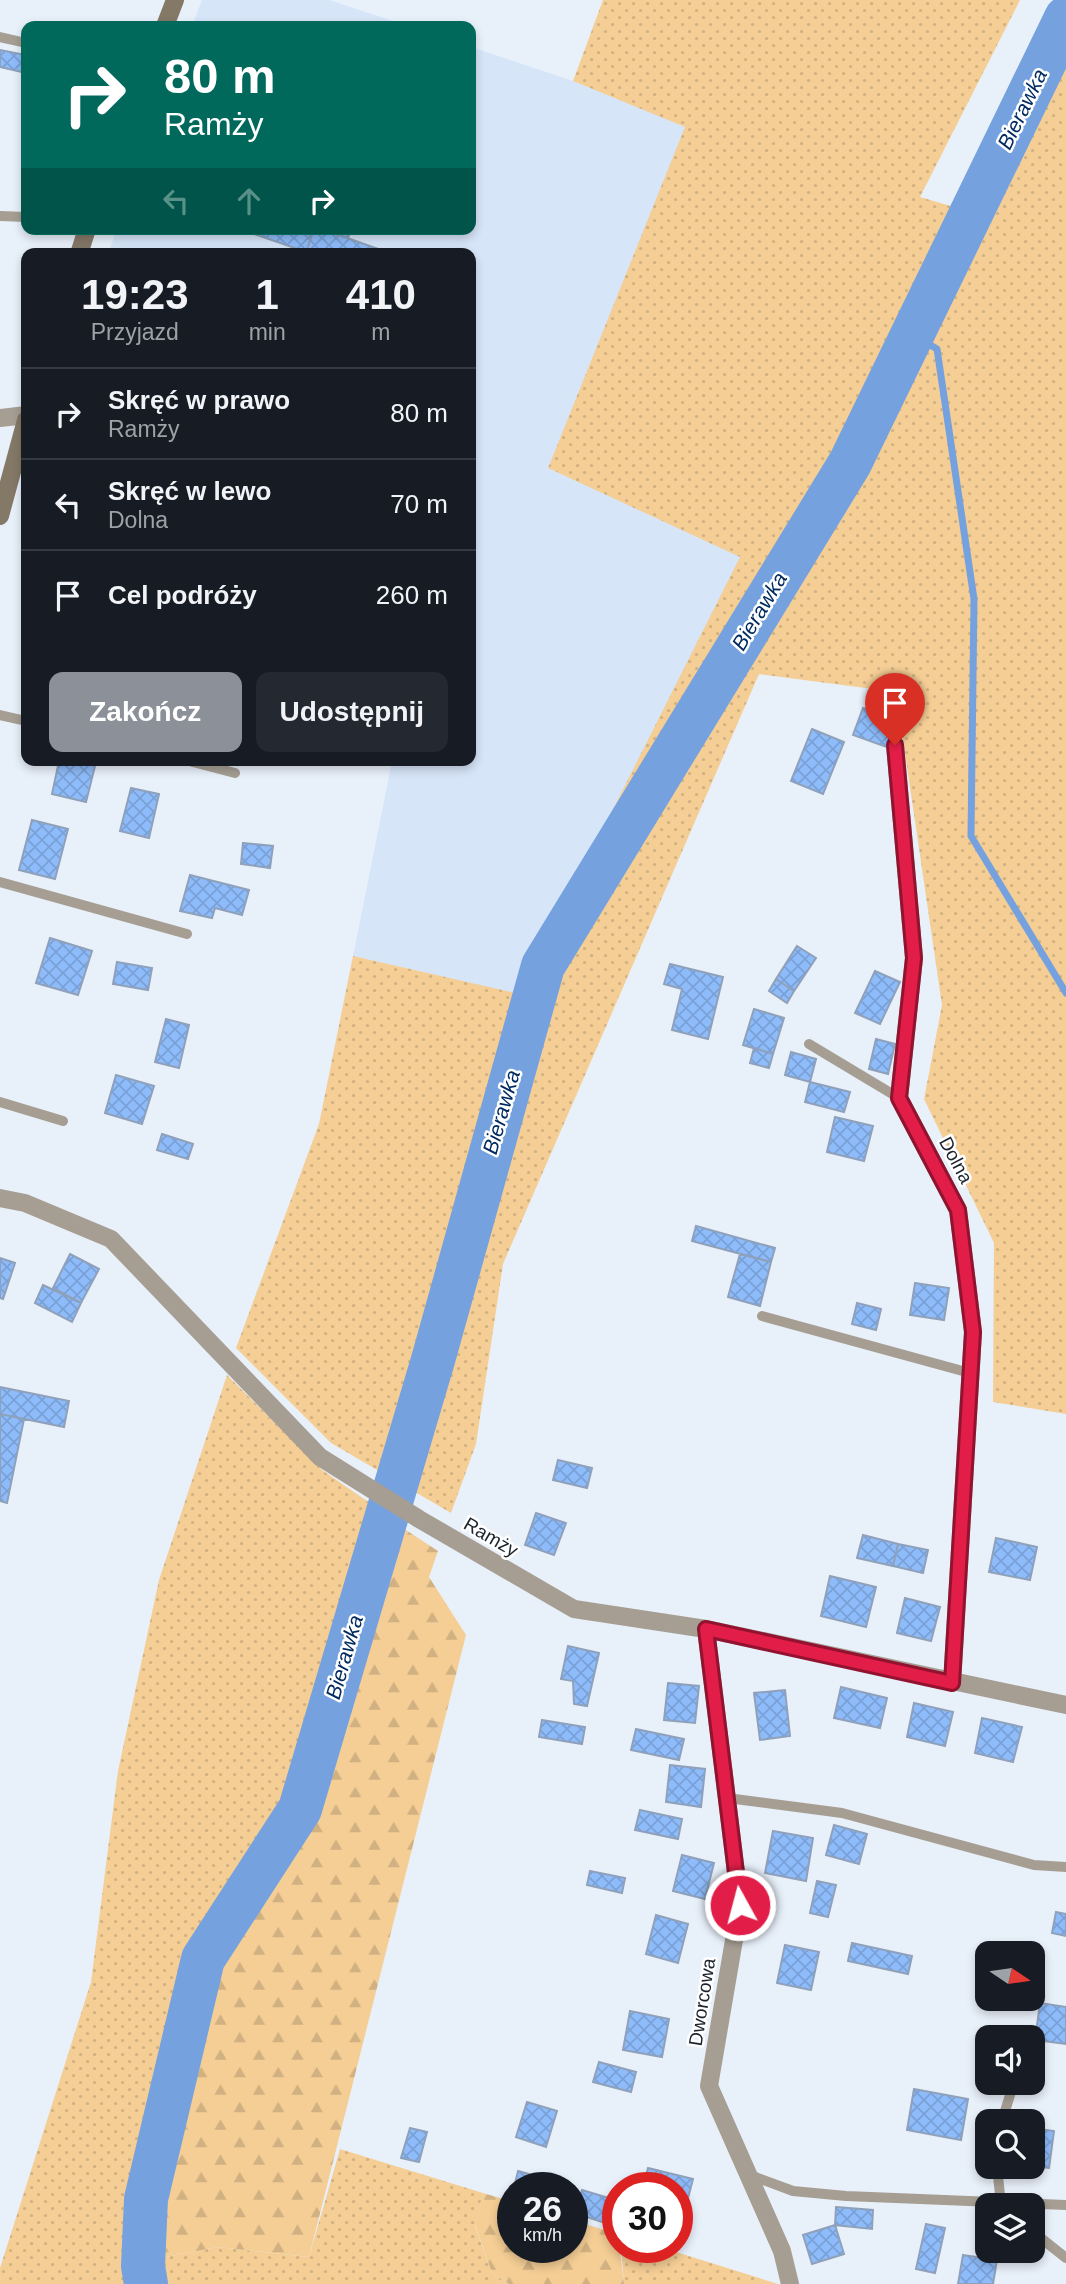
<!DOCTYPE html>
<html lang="pl">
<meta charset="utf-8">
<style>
:root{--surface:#171b24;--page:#242831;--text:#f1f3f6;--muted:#9ea1a6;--line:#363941;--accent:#8c9099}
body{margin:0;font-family:Arial,sans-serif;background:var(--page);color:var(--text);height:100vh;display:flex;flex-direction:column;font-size:26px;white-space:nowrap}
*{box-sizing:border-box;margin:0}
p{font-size:23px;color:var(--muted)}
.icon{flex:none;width:38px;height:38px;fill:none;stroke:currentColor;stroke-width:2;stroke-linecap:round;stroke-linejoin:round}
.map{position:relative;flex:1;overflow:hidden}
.drawer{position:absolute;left:21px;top:248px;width:455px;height:518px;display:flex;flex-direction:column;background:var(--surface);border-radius:14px;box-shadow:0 4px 10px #0003}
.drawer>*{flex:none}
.guide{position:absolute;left:21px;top:21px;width:455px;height:214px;border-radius:14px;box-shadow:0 4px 10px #0003;background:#00695c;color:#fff;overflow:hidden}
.needle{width:46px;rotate:103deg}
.fabs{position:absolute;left:975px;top:1941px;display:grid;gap:14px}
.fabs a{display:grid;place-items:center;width:70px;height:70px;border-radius:14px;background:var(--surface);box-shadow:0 4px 10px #0003;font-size:35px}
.speed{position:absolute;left:497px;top:2172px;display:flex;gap:14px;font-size:35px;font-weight:700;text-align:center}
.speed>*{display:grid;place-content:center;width:91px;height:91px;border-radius:50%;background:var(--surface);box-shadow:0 4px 10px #0003;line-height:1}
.speed small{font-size:18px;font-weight:400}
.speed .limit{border:10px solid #d22;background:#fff;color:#111}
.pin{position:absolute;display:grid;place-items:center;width:60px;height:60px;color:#fff;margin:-72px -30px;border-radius:50% 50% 50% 0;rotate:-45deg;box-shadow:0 0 7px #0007}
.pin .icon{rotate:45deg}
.me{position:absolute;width:77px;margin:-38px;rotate:353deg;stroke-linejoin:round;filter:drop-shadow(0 0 5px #0008)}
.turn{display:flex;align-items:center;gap:24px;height:147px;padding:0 28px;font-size:32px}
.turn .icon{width:91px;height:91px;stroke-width:2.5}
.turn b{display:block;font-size:49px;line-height:60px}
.lanes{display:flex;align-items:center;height:66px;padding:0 28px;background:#0003;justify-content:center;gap:35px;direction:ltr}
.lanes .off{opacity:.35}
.eta{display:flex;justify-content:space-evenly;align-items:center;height:119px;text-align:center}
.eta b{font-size:42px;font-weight:800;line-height:49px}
.action{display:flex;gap:14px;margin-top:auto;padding:14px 28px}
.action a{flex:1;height:80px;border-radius:14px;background:var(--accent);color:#fff;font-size:28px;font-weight:800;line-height:80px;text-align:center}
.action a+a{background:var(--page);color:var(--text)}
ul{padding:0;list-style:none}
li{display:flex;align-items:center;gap:21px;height:91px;padding:0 28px;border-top:2px solid var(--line)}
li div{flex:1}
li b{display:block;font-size:26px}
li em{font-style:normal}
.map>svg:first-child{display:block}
</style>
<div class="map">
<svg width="1066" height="2284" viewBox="0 0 1066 2284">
<defs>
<pattern id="grass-dots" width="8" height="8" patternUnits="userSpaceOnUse" patternTransform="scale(1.75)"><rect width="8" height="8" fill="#f5ce95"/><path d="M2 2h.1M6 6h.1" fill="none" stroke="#d1b181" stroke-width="1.8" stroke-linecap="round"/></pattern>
<pattern id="forest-firs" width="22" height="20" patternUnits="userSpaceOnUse" patternTransform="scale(1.75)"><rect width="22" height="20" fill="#f5ce95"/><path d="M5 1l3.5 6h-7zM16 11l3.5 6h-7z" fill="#d1b181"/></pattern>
<pattern id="building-cross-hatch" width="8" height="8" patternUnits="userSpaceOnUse" patternTransform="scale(1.75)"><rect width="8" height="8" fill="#8ebcfa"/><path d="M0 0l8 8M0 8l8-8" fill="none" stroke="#7aa1d7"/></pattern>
</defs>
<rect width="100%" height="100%" fill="#e8f0fa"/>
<!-- built -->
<path fill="#d7e5f9" d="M 202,0 L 329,0 L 408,26 L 192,26 Z
M 471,47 L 573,81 L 686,127 L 548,468 L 741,556 L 520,995 L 353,956 L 392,761 L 471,761 L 471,254 L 108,254 L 117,229 L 471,229 Z"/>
<!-- grass -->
<path fill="url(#grass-dots)" d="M 603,0 L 1020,0 L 920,197 L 954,207 L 1056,0 L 1066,0 L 1066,1414 L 993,1402 L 994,1243 L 924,1099 L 942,1005 L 896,692 L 759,674 L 503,1264 L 476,1444 L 451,1513 L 331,1443 L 236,1348 L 319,1124 L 353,956 L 520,994 L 740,557 L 548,468 L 685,127 L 573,81 Z
M 227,1375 L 322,1470 L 383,1512 L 297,1806 L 224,1917 L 196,1969 L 140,2198 L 138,2258 L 143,2284 L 0,2284 L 0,2268 L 91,1982 L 118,1771 L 159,1580 Z
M 340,2149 L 483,2193 L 475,2226 L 492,2273 L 509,2284 L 149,2284 L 150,2260 L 218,2247 L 309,2257 Z
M 621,2247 L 660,2247 L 778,2284 L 624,2284 Z"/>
<!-- forest -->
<path fill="url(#forest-firs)" d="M 386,1517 L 438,1551 L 429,1577 L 466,1635 L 309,2257 L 218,2247 L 150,2260 L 156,2211 L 212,1967 L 307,1816 Z
M 483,2193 L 513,2202 L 513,2247 L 572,2247 L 572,2220 L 618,2234 L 624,2284 L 509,2284 L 492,2273 L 475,2225 Z"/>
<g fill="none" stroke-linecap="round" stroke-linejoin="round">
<!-- stream -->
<path stroke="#75a2df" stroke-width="7" d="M 912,334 L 937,349 L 974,599 L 971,836 L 1066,993"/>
<!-- river -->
<path stroke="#75a2df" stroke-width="44" d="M 146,2284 L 143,2266 L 146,2199 L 203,1959 L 300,1809 L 433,1360 L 543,966 L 850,463 L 1066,18"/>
</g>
<!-- building -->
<path fill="url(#building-cross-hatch)" stroke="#8fa1ba" stroke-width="2" d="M 0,50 L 26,55 L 26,73 L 0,67 Z
M 240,229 L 314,229 L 306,252 Z
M 314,229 L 322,229 L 381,250 L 380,254 L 310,254 L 306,252 Z
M 322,229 L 352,229 L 348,238 Z
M 863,708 L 905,723 L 895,750 L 853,735 Z
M 812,729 L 844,742 L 823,794 L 791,781 Z
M 59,761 L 96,762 L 86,802 L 52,794 Z
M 131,788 L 159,794 L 149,838 L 120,831 Z
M 32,820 L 68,829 L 55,879 L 19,870 Z
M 243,843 L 273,846 L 270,868 L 241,864 Z
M 190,875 L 249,890 L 242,915 L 215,908 L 212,918 L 180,911 Z
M 50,938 L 92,951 L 78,995 L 36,983 Z
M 797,946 L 816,958 L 794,991 L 776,979 Z
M 117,962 L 152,968 L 148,990 L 113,984 Z
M 670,964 L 723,977 L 708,1039 L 672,1030 L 682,989 L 664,984 Z
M 875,971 L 900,982 L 880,1024 L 855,1013 Z
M 776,979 L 794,991 L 787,1003 L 769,991 Z
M 754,1009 L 784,1018 L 773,1054 L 743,1045 Z
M 166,1019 L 189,1025 L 179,1068 L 155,1062 Z
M 876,1039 L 895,1044 L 888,1074 L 869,1069 Z
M 754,1048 L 773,1054 L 769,1068 L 750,1063 Z
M 791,1052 L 816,1059 L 810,1082 L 785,1075 Z
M 116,1075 L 154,1086 L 142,1124 L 105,1113 Z
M 810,1082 L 850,1092 L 844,1112 L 805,1102 Z
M 835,1117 L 873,1126 L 864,1161 L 827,1152 Z
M 162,1134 L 193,1144 L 188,1159 L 157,1150 Z
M 696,1226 L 775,1248 L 771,1262 L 692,1241 Z
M 70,1254 L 99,1269 L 81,1303 L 53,1288 Z
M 740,1254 L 771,1262 L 760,1306 L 728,1297 Z
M 0,1258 L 15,1263 L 3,1299 L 0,1298 Z
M 915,1283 L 949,1288 L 944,1320 L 910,1315 Z
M 43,1285 L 81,1303 L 72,1322 L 35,1303 Z
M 857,1303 L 881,1309 L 876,1330 L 852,1324 Z
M 0,1387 L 69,1401 L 64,1427 L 0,1414 Z
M 0,1414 L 24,1419 L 7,1503 L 0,1501 Z
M 558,1460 L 592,1468 L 587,1488 L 553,1480 Z
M 536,1513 L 566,1523 L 554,1555 L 525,1545 Z
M 863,1535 L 898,1544 L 893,1566 L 857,1558 Z
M 996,1538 L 1037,1547 L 1030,1580 L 989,1572 Z
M 898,1544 L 928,1550 L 923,1573 L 893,1566 Z
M 830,1576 L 876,1587 L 866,1627 L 821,1616 Z
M 905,1598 L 940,1607 L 931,1641 L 897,1633 Z
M 568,1646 L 599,1653 L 587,1706 L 574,1704 L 573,1681 L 561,1679 Z
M 668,1683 L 699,1686 L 695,1723 L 664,1720 Z
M 841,1687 L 887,1698 L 880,1728 L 834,1718 Z
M 785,1690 L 790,1736 L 760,1740 L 754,1693 Z
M 914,1703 L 953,1712 L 945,1746 L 907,1737 Z
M 982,1718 L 1022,1727 L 1013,1762 L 975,1753 Z
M 542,1720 L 585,1727 L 582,1744 L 539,1737 Z
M 636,1729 L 684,1739 L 679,1760 L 631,1750 Z
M 670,1765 L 705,1769 L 701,1807 L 666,1802 Z
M 640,1810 L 682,1819 L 678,1839 L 635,1830 Z
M 834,1825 L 867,1834 L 859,1864 L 826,1855 Z
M 773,1831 L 813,1838 L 806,1881 L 765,1873 Z
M 682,1855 L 714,1863 L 705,1899 L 673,1891 Z
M 590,1871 L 625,1878 L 622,1893 L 587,1885 Z
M 817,1881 L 836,1885 L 828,1917 L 810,1913 Z
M 1056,1912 L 1066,1914 L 1066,1936 L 1052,1933 Z
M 656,1915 L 688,1924 L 678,1963 L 646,1954 Z
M 852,1943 L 912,1956 L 908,1974 L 848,1961 Z
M 785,1945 L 819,1952 L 811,1990 L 777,1983 Z
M 1040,2003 L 1066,2007 L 1066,2044 L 1035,2040 Z
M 630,2011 L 669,2019 L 662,2057 L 623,2050 Z
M 599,2062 L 636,2072 L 631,2092 L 593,2082 Z
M 914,2089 L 968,2099 L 961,2140 L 907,2130 Z
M 527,2102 L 557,2111 L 546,2147 L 516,2137 Z
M 410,2128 L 427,2132 L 419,2162 L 401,2158 Z
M 1032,2128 L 1054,2131 L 1049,2168 L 1032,2166 Z
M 648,2168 L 693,2179 L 683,2217 L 677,2216 L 677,2188 L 643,2188 Z
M 518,2171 L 547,2179 L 545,2188 L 514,2188 Z
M 582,2190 L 612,2199 L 605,2223 L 575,2213 Z
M 836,2207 L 873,2210 L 872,2229 L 835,2225 Z
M 926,2224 L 945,2228 L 935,2273 L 916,2269 Z
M 835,2225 L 844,2254 L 812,2264 L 803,2235 Z
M 963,2255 L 997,2260 L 993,2284 L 958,2284 Z"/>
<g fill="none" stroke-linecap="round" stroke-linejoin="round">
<!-- service -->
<path stroke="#a69e93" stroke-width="10" d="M 0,37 L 26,43
M 0,216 L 26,217
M 0,715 L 26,721
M 189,761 L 235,773
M 0,882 L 187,934
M 809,1044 L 899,1098
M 0,1102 L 63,1121
M 762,1316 L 970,1373
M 727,1798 L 842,1813 L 1034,1865 L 1066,1867
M 1002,2121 L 1014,2082
M 997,2166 L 1001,2205
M 747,2174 L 793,2191 L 846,2196 L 1066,2205
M 1032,2231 L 1066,2258"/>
<!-- minor -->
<path stroke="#a69e93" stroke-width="18" d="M 0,418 L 26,415
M 895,745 L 914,958 L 899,1098 L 958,1210 L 973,1332 L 952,1683
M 0,1198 L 25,1203 L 111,1239 L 320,1457 L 419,1519 L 574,1609 L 706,1629 L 1066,1705
M 706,1629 L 740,1905 L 709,2086 L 782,2251 L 790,2284"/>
<!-- secondary -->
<path stroke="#847867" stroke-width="18" d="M 165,26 L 175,0
M 79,254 L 87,229
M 0,516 L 26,420"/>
</g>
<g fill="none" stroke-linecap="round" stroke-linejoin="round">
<!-- route casing -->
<g stroke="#92132f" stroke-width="18">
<path id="route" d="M 740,1905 L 706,1629 L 952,1683 L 973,1332 L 958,1210 L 899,1098 L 914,958 L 895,745"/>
</g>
<!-- route -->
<use href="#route" stroke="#e11d48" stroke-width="12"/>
</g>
<g text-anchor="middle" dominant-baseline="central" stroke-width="5" stroke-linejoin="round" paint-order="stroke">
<!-- street labels -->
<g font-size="19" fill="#1c232d" stroke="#fff">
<text transform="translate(956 1160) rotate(62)">Dolna</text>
<text transform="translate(491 1537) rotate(30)">Ramży</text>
<text transform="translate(702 2002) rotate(-81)">Dworcowa</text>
</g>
<!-- water labels -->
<g font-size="21" font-style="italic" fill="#002b61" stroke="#fff">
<text transform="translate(1022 109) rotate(-64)">Bierawka</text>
<text transform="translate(759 611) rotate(-59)">Bierawka</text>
<text transform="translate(501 1112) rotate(-74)">Bierawka</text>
<text transform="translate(344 1657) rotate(-74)">Bierawka</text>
</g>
</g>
</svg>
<div class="fabs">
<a><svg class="needle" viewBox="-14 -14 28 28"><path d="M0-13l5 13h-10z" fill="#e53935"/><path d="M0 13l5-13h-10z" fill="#9ea1a6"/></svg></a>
<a><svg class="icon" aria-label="sound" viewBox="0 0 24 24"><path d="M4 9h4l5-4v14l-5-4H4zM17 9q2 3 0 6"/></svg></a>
<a><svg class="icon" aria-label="search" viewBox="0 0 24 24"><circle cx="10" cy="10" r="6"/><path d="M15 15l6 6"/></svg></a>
<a><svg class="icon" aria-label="layers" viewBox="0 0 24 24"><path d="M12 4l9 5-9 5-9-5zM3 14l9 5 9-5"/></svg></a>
</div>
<div class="speed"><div>26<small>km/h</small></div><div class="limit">30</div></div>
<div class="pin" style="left:895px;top:745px;background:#d93025"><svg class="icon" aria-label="arrive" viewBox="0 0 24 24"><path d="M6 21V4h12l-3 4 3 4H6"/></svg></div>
<svg class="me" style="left:740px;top:1905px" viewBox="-20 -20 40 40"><circle r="17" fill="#e11d48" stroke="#fff" stroke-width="3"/><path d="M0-11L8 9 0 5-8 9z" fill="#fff"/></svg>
<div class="guide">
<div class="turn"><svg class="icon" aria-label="right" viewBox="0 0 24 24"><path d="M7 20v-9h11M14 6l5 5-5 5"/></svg><div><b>80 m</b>Ramży</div></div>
<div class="lanes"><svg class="icon off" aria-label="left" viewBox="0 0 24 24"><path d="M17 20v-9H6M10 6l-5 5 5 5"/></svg><svg class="icon off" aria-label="ahead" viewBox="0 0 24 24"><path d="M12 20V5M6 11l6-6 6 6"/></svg><svg class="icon" aria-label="right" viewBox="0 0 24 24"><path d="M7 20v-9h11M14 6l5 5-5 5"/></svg></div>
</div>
<section class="drawer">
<div class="eta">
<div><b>19:23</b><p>Przyjazd</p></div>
<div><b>1</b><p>min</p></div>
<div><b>410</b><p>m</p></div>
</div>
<ul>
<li><svg class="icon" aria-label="right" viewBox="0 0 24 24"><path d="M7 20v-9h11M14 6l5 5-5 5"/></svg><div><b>Skręć w prawo</b><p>Ramży</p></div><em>80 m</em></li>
<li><svg class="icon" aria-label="left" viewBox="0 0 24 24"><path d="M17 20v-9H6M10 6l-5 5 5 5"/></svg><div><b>Skręć w lewo</b><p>Dolna</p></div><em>70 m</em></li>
<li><svg class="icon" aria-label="arrive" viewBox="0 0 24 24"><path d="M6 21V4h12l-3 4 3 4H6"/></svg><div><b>Cel podróży</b></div><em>260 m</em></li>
</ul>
<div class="action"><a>Zakończ</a><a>Udostępnij</a></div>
</section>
</div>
